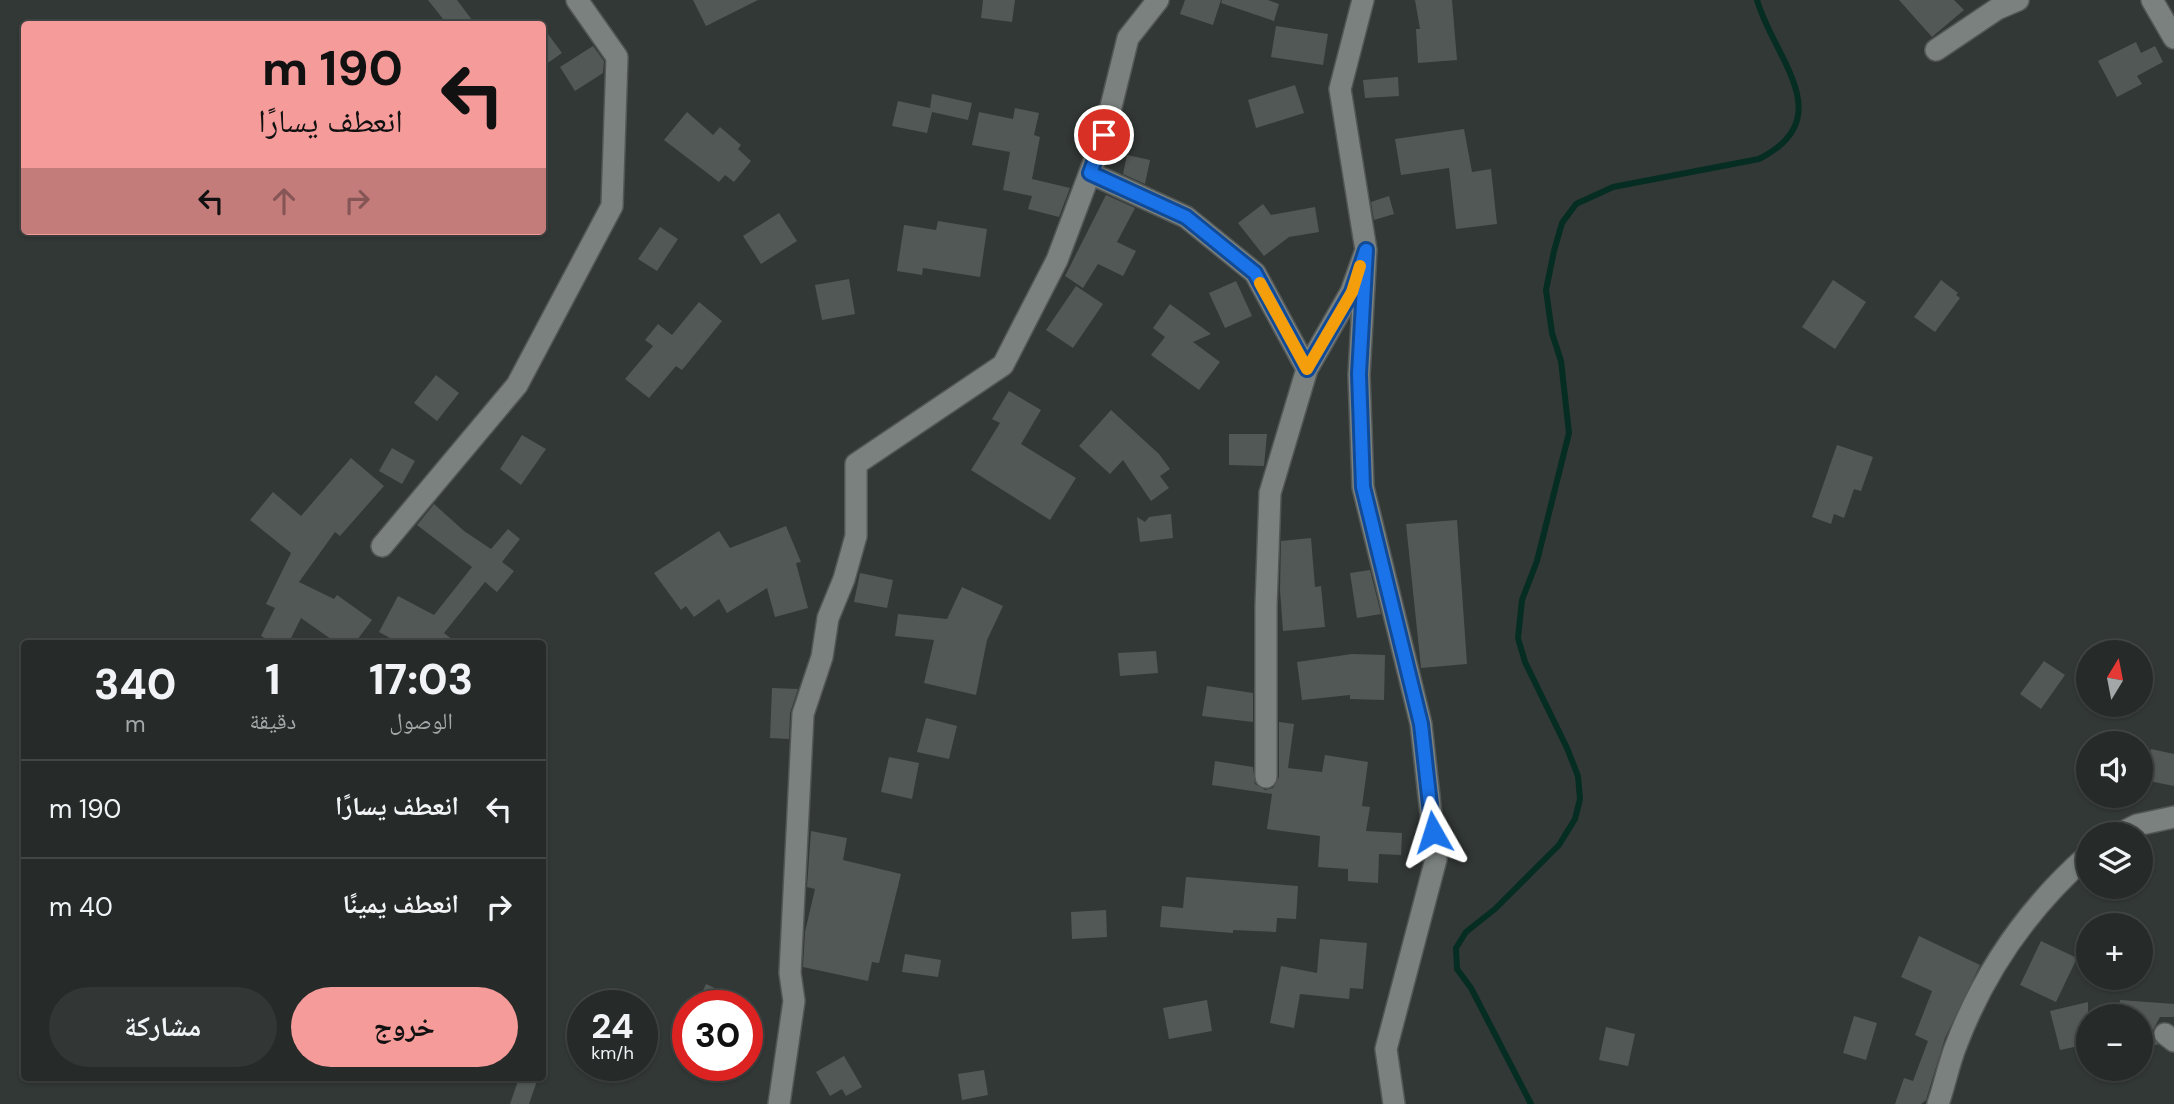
<!DOCTYPE html>
<html lang="ar">
<meta charset="utf-8">
<style>
:root{--surface:#262a28;--page:#323634;--text:#f1f3f6;--muted:#a4a7a8;--line:#424645;--accent:#f59b9a}
body{margin:0;font-family:"DM Sans","Noto Naskh Arabic",sans-serif;background:var(--page);color:var(--text);direction:rtl;height:100vh;display:flex;flex-direction:column;font-size:26px;white-space:nowrap}
*{box-sizing:border-box;margin:0}
p{font-size:23px;color:var(--muted)}
.icon{flex:none;width:38px;height:38px;fill:none;stroke:currentColor;stroke-width:2;stroke-linecap:round;stroke-linejoin:round}
.map{position:relative;flex:1;overflow:hidden;direction:ltr}
.side{position:absolute;left:21px;top:640px;width:525px;height:441px;display:flex;flex-direction:column;background:var(--surface);border-radius:7px;box-shadow:0 2px 5px #0004,0 0 0 2px var(--line);direction:rtl}
.side>*{flex:none}
.top-card{position:absolute;left:21px;top:21px;width:525px;height:214px;border-radius:7px;box-shadow:0 2px 5px #0004,0 0 0 2px var(--line);direction:rtl;background:#f59b9a;color:#111;overflow:hidden}
.needle{width:46px;rotate:10deg}
.tools{position:absolute;left:2076px;top:640px;display:grid;gap:14px}
.tools a{display:grid;place-items:center;width:77px;height:77px;border-radius:50%;background:var(--surface);box-shadow:0 2px 5px #0004,0 0 0 2px var(--line);font-size:35px}
.speed{position:absolute;left:567px;top:990px;display:flex;gap:14px;font-size:35px;font-weight:700;text-align:center}
.speed>*{display:grid;place-content:center;width:91px;height:91px;border-radius:50%;background:var(--surface);box-shadow:0 2px 5px #0004,0 0 0 2px var(--line);line-height:1}
.speed small{font-size:18px;font-weight:400}
.speed .limit{border:10px solid #d22;background:#fff;color:#111}
.pin{position:absolute;display:grid;place-items:center;width:60px;height:60px;color:#fff;margin:-30px;border:4px solid #fff;border-radius:50%;box-shadow:0 2px 7px #0007}
.me{position:absolute;width:77px;margin:-38px;rotate:354deg;stroke-linejoin:round;filter:drop-shadow(0 0 5px #0008)}
.turn{display:flex;align-items:center;gap:24px;height:147px;padding:0 28px;font-size:32px}
.turn .icon{width:91px;height:91px;stroke-width:2.5}
.turn b{display:block;font-size:49px;line-height:60px}
.lanes{display:flex;align-items:center;height:66px;padding:0 28px;background:#0003;justify-content:center;gap:35px;direction:ltr}
.lanes .off{opacity:.35}
.eta{display:flex;justify-content:space-evenly;align-items:center;height:119px;text-align:center}
.eta b{font-size:42px;font-weight:800;line-height:49px}
.button{display:flex;gap:14px;margin-top:auto;padding:14px 28px}
.button a{flex:1;height:80px;border-radius:42px;background:var(--accent);color:#111;font-size:28px;font-weight:800;line-height:80px;text-align:center}
.button a+a{background:var(--page);color:var(--text)}
ul{padding:0;list-style:none}
li{display:flex;align-items:center;gap:21px;height:98px;padding:0 28px;border-top:2px solid var(--line)}
li div{flex:1}
li b{display:block;font-size:26px}
li em{font-style:normal}
.map>svg:first-child{display:block}
</style>
<div class="map">
<svg width="2174" height="1104" viewBox="0 0 2174 1104">
<rect width="100%" height="100%" fill="#323836"/>
<g fill="none" stroke-linecap="round" stroke-linejoin="round">
<!-- stream -->
<path stroke="#052d22" stroke-width="6" d="M 1531,1104 L 1471,988 L 1457,969 L 1456,948 L 1466,932 L 1495,909 L 1559,845 L 1575,819 L 1580,799 L 1578,776 L 1567,748 L 1525,662 L 1518,638 L 1522,600 L 1537,561 L 1569,433 L 1561,361 L 1552,333 L 1546,290 L 1554,251 L 1562,223 L 1576,204 L 1613,187 L 1759,159 C 1841,118 1773,57 1757,0"/>
</g>
<!-- building -->
<path fill="#525855" d="M 428,0 L 457,0 L 475,24 L 447,24 Z
M 693,0 L 758,0 L 706,26 Z
M 983,0 L 1015,0 L 1012,22 L 981,18 Z
M 1185,0 L 1221,0 L 1213,25 L 1180,14 Z
M 1222,0 L 1268,0 L 1279,4 L 1274,21 L 1221,3 Z
M 1415,0 L 1452,0 L 1457,60 L 1418,63 L 1416,29 L 1420,29 Z
M 1899,0 L 1954,0 L 1964,10 L 1932,37 Z
M 542,26 L 562,53 L 542,67 Z
M 1276,26 L 1328,34 L 1323,65 L 1271,57 Z
M 2136,42 L 2141,53 L 2155,46 L 2163,62 L 2137,76 L 2142,84 L 2117,97 L 2098,61 Z
M 593,46 L 604,61 L 603,73 L 575,91 L 560,67 Z
M 1398,77 L 1399,96 L 1365,98 L 1363,80 Z
M 1295,85 L 1304,113 L 1256,128 L 1248,100 Z
M 932,94 L 972,103 L 968,120 L 932,112 L 927,133 L 892,126 L 898,101 L 930,108 Z
M 1015,108 L 1039,113 L 1034,135 L 1040,137 L 1032,179 L 1070,188 L 1059,217 L 1028,209 L 1032,196 L 1003,190 L 1010,152 L 972,145 L 979,112 L 1013,119 Z
M 687,112 L 713,135 L 720,127 L 741,145 L 738,149 L 751,161 L 734,182 L 725,175 L 719,182 L 664,140 Z
M 1464,129 L 1472,172 L 1491,169 L 1497,224 L 1456,229 L 1449,168 L 1401,175 L 1395,139 Z
M 1127,155 L 1150,160 L 1145,184 L 1123,174 Z
M 1106,195 L 1135,208 L 1117,242 L 1136,251 L 1123,276 L 1098,264 L 1083,288 L 1065,276 Z
M 1389,196 L 1394,214 L 1374,220 L 1371,202 Z
M 1263,204 L 1271,215 L 1315,207 L 1319,232 L 1289,237 L 1264,256 L 1238,223 Z
M 779,213 L 797,241 L 761,264 L 743,236 Z
M 938,221 L 987,229 L 980,277 L 923,268 L 922,275 L 897,271 L 904,225 L 936,230 Z
M 660,227 L 678,239 L 657,271 L 638,259 Z
M 849,279 L 855,314 L 822,320 L 815,285 Z
M 1833,280 L 1866,302 L 1835,349 L 1802,327 Z
M 1941,280 L 1958,293 L 1956,295 L 1960,298 L 1935,332 L 1914,317 Z
M 1236,281 L 1252,316 L 1225,328 L 1209,293 Z
M 1076,286 L 1103,304 L 1073,348 L 1046,330 Z
M 699,302 L 722,321 L 682,370 L 676,366 L 649,398 L 625,379 L 653,346 L 645,340 L 658,324 L 672,335 Z
M 1170,304 L 1211,334 L 1193,342 L 1220,362 L 1199,390 L 1151,355 L 1165,337 L 1153,328 Z
M 436,375 L 459,393 L 437,421 L 414,403 Z
M 1009,391 L 1041,410 L 1021,444 L 1076,478 L 1050,520 L 971,470 L 1000,423 L 992,419 Z
M 1111,410 L 1159,454 L 1170,469 L 1160,476 L 1169,488 L 1151,501 L 1123,460 L 1110,474 L 1079,446 Z
M 1229,434 L 1267,434 L 1264,466 L 1229,465 Z
M 522,435 L 546,449 L 521,485 L 500,469 Z
M 1837,445 L 1873,457 L 1861,491 L 1854,489 L 1844,518 L 1834,514 L 1831,524 L 1812,517 Z
M 392,448 L 415,461 L 402,484 L 379,471 Z
M 351,458 L 384,486 L 340,536 L 335,532 L 299,582 L 334,599 L 337,595 L 372,620 L 354,644 L 338,644 L 301,618 L 288,644 L 277,644 L 261,636 L 275,608 L 266,604 L 291,553 L 250,520 L 273,492 L 301,516 Z
M 434,504 L 464,531 L 491,549 L 508,529 L 520,539 L 502,562 L 514,571 L 497,592 L 485,582 L 444,633 L 458,644 L 401,644 L 379,632 L 398,596 L 434,615 L 472,567 L 417,525 Z
M 1171,514 L 1173,538 L 1140,542 L 1137,517 L 1145,522 L 1149,517 Z
M 1457,520 L 1467,664 L 1421,668 L 1406,524 Z
M 786,526 L 801,562 L 796,563 L 808,608 L 775,617 L 767,588 L 727,613 L 719,599 L 694,617 L 686,606 L 681,610 L 654,573 L 719,531 L 730,548 Z
M 1311,538 L 1315,587 L 1321,586 L 1325,627 L 1283,631 L 1280,590 L 1281,541 Z
M 1370,570 L 1381,614 L 1357,618 L 1350,573 Z
M 860,573 L 893,580 L 887,608 L 854,602 Z
M 962,587 L 1003,606 L 987,640 L 976,695 L 924,683 L 934,640 L 895,636 L 898,614 L 947,619 Z
M 1156,651 L 1158,673 L 1120,676 L 1118,653 Z
M 1352,654 L 1385,655 L 1384,700 L 1350,699 L 1350,695 L 1302,700 L 1297,662 Z
M 2044,661 L 2065,675 L 2041,709 L 2020,694 Z
M 1207,686 L 1253,693 L 1253,722 L 1202,716 Z
M 772,688 L 798,689 L 790,713 L 789,739 L 770,738 Z
M 926,718 L 957,726 L 949,759 L 917,752 Z
M 1279,722 L 1294,724 L 1288,768 L 1322,772 L 1325,755 L 1368,762 L 1362,806 L 1370,807 L 1366,831 L 1402,833 L 1401,855 L 1379,854 L 1378,883 L 1348,881 L 1348,869 L 1318,867 L 1320,836 L 1267,829 L 1272,794 L 1212,785 L 1215,761 L 1253,767 L 1255,784 L 1265,790 L 1273,788 L 1279,777 Z
M 2151,749 L 2174,754 L 2174,786 L 2144,780 Z
M 889,757 L 919,763 L 912,799 L 881,792 Z
M 811,831 L 847,838 L 843,860 L 901,874 L 879,963 L 872,962 L 868,981 L 803,967 L 805,932 L 815,889 L 807,887 Z
M 1186,877 L 1298,886 L 1296,919 L 1277,918 L 1276,932 L 1233,930 L 1233,933 L 1160,927 L 1162,906 L 1183,908 Z
M 1106,910 L 1107,937 L 1072,939 L 1071,912 Z
M 1919,936 L 1980,965 L 1945,1038 L 1926,1100 L 1921,1104 L 1895,1104 L 1904,1078 L 1913,1081 L 1928,1041 L 1915,1035 L 1932,991 L 1901,977 Z
M 1320,939 L 1367,943 L 1363,989 L 1350,988 L 1349,999 L 1300,994 L 1294,1028 L 1270,1023 L 1281,966 L 1317,973 Z
M 2041,941 L 2077,958 L 2056,1002 L 2020,985 Z
M 905,954 L 941,960 L 938,977 L 902,972 Z
M 706,984 L 755,1006 L 696,1006 Z
M 1207,1000 L 1212,1031 L 1169,1039 L 1163,1008 Z
M 2120,1000 L 2174,1004 L 2174,1017 L 2160,1017 L 2152,1032 L 2158,1045 L 2140,1044 L 2140,1017 L 2118,1017 Z
M 2088,1002 L 2088,1044 L 2060,1050 L 2050,1011 Z
M 1854,1016 L 1877,1023 L 1866,1060 L 1843,1053 Z
M 1606,1027 L 1635,1034 L 1628,1066 L 1599,1060 Z
M 844,1056 L 862,1087 L 846,1096 L 842,1089 L 830,1096 L 816,1072 Z
M 984,1070 L 988,1095 L 962,1100 L 958,1074 Z
M 519,1078 L 538,1078 L 529,1104 L 510,1104 Z"/>
<g fill="none" stroke-linecap="round" stroke-linejoin="round">
<!-- minor casing -->
<g stroke="#525756" stroke-width="24">
<path id="minor" d="M 2152,0 L 2174,38
M 1936,50 L 1997,9 L 2018,0
M 1090,173 L 1186,217 L 1255,273 L 1307,369
M 1366,250 L 1359,375 L 1363,487 L 1421,724 L 1436,859 L 1386,1049 L 1394,1104
M 382,546 L 517,385 L 612,206 L 617,57 L 577,0
M 1266,777 L 1266,606 L 1270,493 L 1307,369 L 1351,292 L 1366,250 L 1340,89 L 1363,0
M 2117,835 L 2137,825 L 2174,817
M 2165,1034 L 2174,1041
M 779,1104 L 794,1001 L 790,973 L 803,714 L 822,657 L 828,618 L 844,579 L 856,536 L 856,464 L 1003,365 L 1057,260 L 1104,135 L 1128,38 L 1158,0
M 1938,1104 C 1945,1084 1949,1062 1957,1043 C 1985,970 2029,907 2088,855"/>
</g>
<!-- minor -->
<use href="#minor" stroke="#7a817e" stroke-width="21"/>
</g>
<g fill="none" stroke-linecap="round" stroke-linejoin="round">
<!-- route casing -->
<g stroke="#114b97" stroke-width="18">
<path id="route" d="M 1104,135 L 1090,173 L 1186,217 L 1255,273 L 1307,369 L 1352,292 L 1366,250 L 1359,374 L 1363,487 L 1421,724 L 1433,832"/>
</g>
<!-- route -->
<use href="#route" stroke="#1a73e8" stroke-width="12"/>
<!-- slow -->
<path stroke="#f59e0b" stroke-width="12" d="M 1260,283 L 1307,369 L 1352,292 L 1360,266"/>
</g>
</svg>
<div class="tools">
<a><svg class="needle" viewBox="-14 -14 28 28"><path d="M0-13l5 13h-10z" fill="#e53935"/><path d="M0 13l5-13h-10z" fill="#a4a7a8"/></svg></a>
<a><svg class="icon" aria-label="sound" viewBox="0 0 24 24"><path d="M4 9h4l5-4v14l-5-4H4zM17 9q2 3 0 6"/></svg></a>
<a><svg class="icon" aria-label="layers" viewBox="0 0 24 24"><path d="M12 4l9 5-9 5-9-5zM3 14l9 5 9-5"/></svg></a>
<a>+</a>
<a>−</a>
</div>
<div class="speed"><div>24<small>km/h</small></div><div class="limit">30</div></div>
<div class="pin" style="left:1104px;top:135px;background:#d93025"><svg class="icon" aria-label="arrive" viewBox="0 0 24 24"><path d="M6 21V4h12l-3 4 3 4H6"/></svg></div>
<svg class="me" style="left:1433px;top:832px" viewBox="-20 -20 40 40"><path d="M0-17L14 15 0 8-14 15z" fill="#1a73e8" stroke="#fff" stroke-width="4"/></svg>
<div class="top-card">
<div class="turn"><svg class="icon" aria-label="left" viewBox="0 0 24 24"><path d="M17 20v-9H6M10 6l-5 5 5 5"/></svg><div><b>190 m</b>انعطف يسارًا</div></div>
<div class="lanes"><svg class="icon" aria-label="left" viewBox="0 0 24 24"><path d="M17 20v-9H6M10 6l-5 5 5 5"/></svg><svg class="icon off" aria-label="ahead" viewBox="0 0 24 24"><path d="M12 20V5M6 11l6-6 6 6"/></svg><svg class="icon off" aria-label="right" viewBox="0 0 24 24"><path d="M7 20v-9h11M14 6l5 5-5 5"/></svg></div>
</div>
<section class="side">
<div class="eta">
<div><b>17:03</b><p>الوصول</p></div>
<div><b>1</b><p>دقيقة</p></div>
<div><b>340</b><p>m</p></div>
</div>
<ul>
<li><svg class="icon" aria-label="left" viewBox="0 0 24 24"><path d="M17 20v-9H6M10 6l-5 5 5 5"/></svg><div><b>انعطف يسارًا</b></div><em>190 m</em></li>
<li><svg class="icon" aria-label="right" viewBox="0 0 24 24"><path d="M7 20v-9h11M14 6l5 5-5 5"/></svg><div><b>انعطف يمينًا</b></div><em>40 m</em></li>
</ul>
<div class="button"><a>خروج</a><a>مشاركة</a></div>
</section>
</div>
